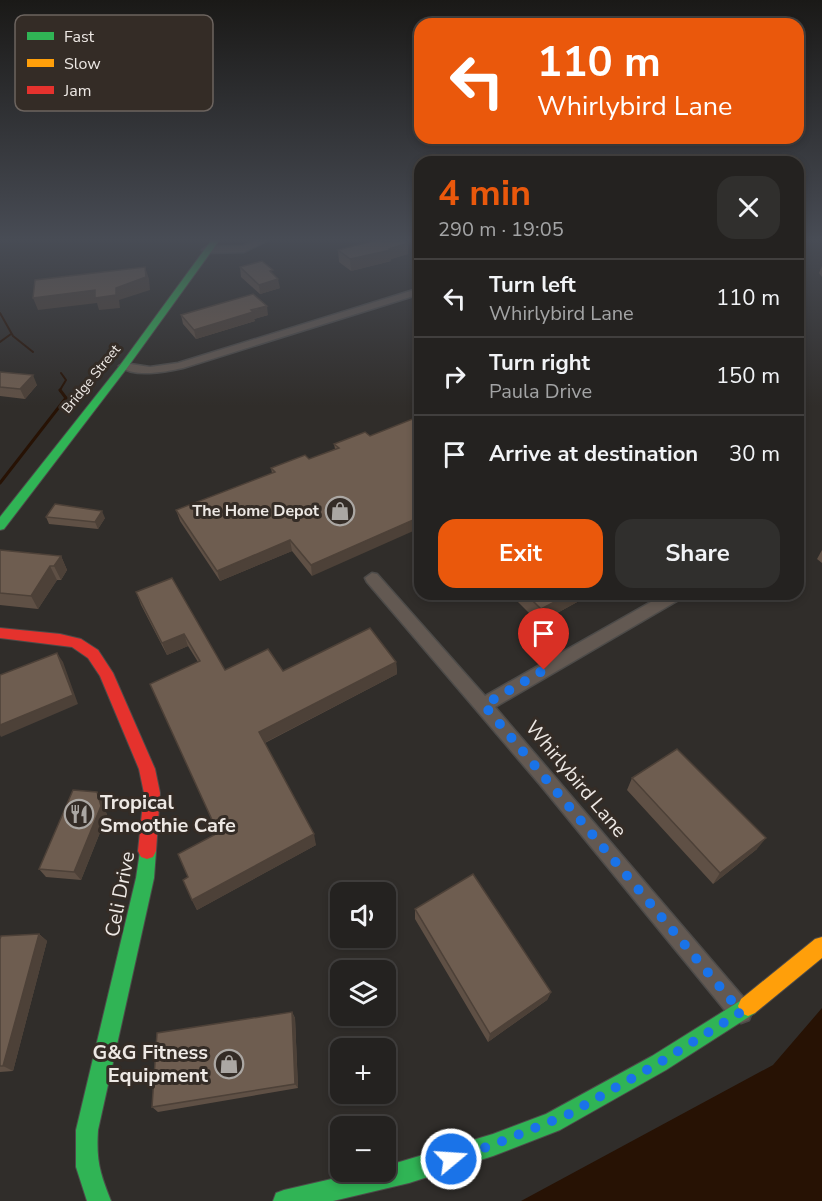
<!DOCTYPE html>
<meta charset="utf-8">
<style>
:root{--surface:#242220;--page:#302f2d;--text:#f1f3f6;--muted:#a3a4a5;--line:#413f3e;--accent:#ea580c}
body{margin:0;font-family:"Nunito Sans",sans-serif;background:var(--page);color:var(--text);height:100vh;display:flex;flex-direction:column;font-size:22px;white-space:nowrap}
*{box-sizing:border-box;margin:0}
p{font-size:20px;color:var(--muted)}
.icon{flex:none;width:33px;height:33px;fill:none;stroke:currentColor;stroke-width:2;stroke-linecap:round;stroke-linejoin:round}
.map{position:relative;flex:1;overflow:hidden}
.side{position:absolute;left:414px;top:156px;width:390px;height:444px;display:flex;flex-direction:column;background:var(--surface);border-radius:18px;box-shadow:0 3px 9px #0003,0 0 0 2px var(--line)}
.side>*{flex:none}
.hud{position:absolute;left:414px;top:18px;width:390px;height:126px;border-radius:18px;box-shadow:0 3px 9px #0003,0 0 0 2px var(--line);background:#ea580c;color:#fff;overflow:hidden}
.buttons{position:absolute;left:330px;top:882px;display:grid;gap:12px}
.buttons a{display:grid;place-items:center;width:66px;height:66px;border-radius:12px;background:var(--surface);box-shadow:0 3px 9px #0003,0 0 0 2px var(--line);font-size:30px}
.pin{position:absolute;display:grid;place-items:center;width:51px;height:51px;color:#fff;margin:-62px -26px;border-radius:50% 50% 50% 0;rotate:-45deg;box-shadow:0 0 6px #0007}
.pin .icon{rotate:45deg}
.me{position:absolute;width:66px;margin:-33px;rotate:72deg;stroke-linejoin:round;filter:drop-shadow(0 0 4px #0008)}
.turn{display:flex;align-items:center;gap:21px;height:126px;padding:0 24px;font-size:27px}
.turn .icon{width:78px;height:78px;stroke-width:2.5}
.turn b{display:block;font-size:42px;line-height:51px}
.round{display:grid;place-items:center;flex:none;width:63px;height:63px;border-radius:18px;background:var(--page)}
.summary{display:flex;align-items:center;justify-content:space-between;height:102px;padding:0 24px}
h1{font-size:36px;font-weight:700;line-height:45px;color:var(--accent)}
.cta{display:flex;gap:12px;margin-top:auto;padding:12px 24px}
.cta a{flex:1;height:69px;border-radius:18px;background:var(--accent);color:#fff;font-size:24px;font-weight:700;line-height:69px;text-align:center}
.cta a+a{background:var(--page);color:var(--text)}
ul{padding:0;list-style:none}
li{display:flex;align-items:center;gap:18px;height:78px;padding:0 24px;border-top:2px solid var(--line)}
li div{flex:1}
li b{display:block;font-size:22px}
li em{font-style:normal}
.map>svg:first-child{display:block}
</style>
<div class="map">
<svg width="822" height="1201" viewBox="0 0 822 1201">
<rect width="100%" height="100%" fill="#302d2a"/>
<!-- water -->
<path fill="#271204" d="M 822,1008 L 822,1201 L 521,1201 L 773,1065 Z"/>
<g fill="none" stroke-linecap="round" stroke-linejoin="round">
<!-- stream-far1 -->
<path stroke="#271204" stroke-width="2" d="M 0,313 L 13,336 L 33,352
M 0,342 L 11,334
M 61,373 L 66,380 L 60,390 L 61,392"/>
<!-- stream -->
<path stroke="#271204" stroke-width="3" d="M 0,483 L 66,398 L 60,390"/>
<!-- street casing -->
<g stroke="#4d4b49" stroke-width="3">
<path id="street" d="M 262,238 L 273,238 L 244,252 L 206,253 L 202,250 L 206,247 L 243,246 Z
M 420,288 L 420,294 L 183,368 C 165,372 134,378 119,366 L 124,363 L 150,367 L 178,363 Z
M 372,573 L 377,574 L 485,696 L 665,594 L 684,594 L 682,598 L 495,707 L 749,1004 L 752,1012 L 749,1020 L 741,1023 L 733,1020 L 542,787 L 367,582 L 365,578 Z"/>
</g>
<!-- fast casing -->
<g stroke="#4d4b49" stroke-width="2">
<path id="fast" d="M 213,238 L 221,238 L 127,368 L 4,529 L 0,530 L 0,517 L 121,364 Z
M 147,843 L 153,845 L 156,851 L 154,878 L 98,1130 C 96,1161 100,1173 111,1201 L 87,1201 L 76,1167 L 76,1130 L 136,878 L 141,845 Z
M 748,996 L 755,999 L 758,1006 L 755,1013 L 666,1070 L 560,1130 L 493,1156 L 409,1183 L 333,1201 L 273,1201 L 276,1193 L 284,1190 L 362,1172 L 386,1172 L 386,1166 L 493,1134 L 546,1114 L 652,1056 Z"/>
</g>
<!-- slow casing -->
<g stroke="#4d4b49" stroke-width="2">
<path id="slow" d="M 822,937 L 822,958 L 755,1013 L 748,1016 L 741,1013 L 738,1006 L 741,999 L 815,939 Z"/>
</g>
<!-- jam casing -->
<g stroke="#4d4b49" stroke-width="2">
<path id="jam" d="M 0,628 L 60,634 L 81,639 L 98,650 L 113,673 L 155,769 L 160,793 L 156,851 L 153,857 L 147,859 L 141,857 L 138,851 L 144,793 L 139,769 L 100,676 L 88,658 L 72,647 L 0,638 Z"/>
</g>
<!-- street -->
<use href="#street" fill="#635952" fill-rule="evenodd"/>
<!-- fast -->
<use href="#fast" fill="#30b455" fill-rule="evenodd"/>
<!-- slow -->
<use href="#slow" fill="#ff9f0a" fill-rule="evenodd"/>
<!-- jam -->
<use href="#jam" fill="#e5322d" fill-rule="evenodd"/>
</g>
<!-- wall -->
<path fill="#5f5045" d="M 798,238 L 804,238 L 800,247 L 798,247 Z
M 338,250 L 408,254 L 391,259 L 391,261 L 351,271 L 339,262 Z
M 822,266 L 822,277 L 819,273 Z
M 240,267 L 273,275 L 280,288 L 260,294 L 241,277 Z
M 242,298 L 268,315 L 254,319 L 255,321 L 196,339 L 183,324 L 181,315 Z
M 0,372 L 37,385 L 25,399 L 0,396 Z
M 365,432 L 312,576 L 292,551 L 220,581 L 180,521 L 176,510 L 272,473 L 271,468 L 309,459 L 335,449 L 334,444 Z
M 46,517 L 105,518 L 98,529 L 49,524 Z
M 0,550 L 61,556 L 67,570 L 61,580 L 57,580 L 38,609 L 0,605 Z
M 822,550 L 822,563 L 817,559 Z
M 136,592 L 225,670 L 283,671 L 396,662 L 397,674 L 265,743 L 316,845 L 197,910 L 192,900 L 188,877 L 218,833 L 198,662 L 188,646 L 167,655 L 141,605 Z
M 510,594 L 581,594 L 579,601 L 539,623 Z
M 632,778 L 757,849 L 713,884 L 627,790 Z
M 102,801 L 107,815 L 81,880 L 46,877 L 39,869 Z
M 415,909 L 551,992 L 547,1000 L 488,1042 L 415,919 Z
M 39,934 L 47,941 L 13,1071 L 0,1072 L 0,939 Z
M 292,1012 L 295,1018 L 298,1088 L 158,1112 L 152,1107 Z"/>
<!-- shaded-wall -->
<path fill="#4d4138" d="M 408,243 L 408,254 L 391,259 L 391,261 L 351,271 L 350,259 Z
M 145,267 L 149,279 L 150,290 L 119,300 L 120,308 L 99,310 L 97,303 L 38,310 L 33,298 Z
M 278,279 L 280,288 L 260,294 L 259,285 Z
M 267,306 L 268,315 L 254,319 L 255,321 L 196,339 L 194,330 Z
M 33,375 L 37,385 L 25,399 L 20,389 Z
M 102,511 L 105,518 L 98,529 L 95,522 Z
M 420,517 L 420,528 L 312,576 L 311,565 Z
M 290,540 L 292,551 L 220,581 L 217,571 Z
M 61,556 L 67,570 L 61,580 L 54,566 Z
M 50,566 L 57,580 L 38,609 L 31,596 Z
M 570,594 L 581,594 L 579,601 L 539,623 L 541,609 Z
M 184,634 L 188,646 L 167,655 L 162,643 Z
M 57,653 L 63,662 L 78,704 L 1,737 L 0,735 L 0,725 Z
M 396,662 L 397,674 L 262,744 L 259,732 Z
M 97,792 L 102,801 L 107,815 L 81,880 L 74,872 Z
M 314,834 L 316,845 L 197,910 L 192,900 Z
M 766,838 L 757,849 L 713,884 L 720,873 Z
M 39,934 L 47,941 L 13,1071 L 3,1066 Z
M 551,992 L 547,1000 L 488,1042 L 490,1034 Z
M 292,1012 L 295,1018 L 298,1088 L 295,1084 Z"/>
<!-- building -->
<path fill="#6e5d50" stroke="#4d4138" stroke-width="1.5" d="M 384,238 L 400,238 L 408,243 L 389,249 L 391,250 L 350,259 L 338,250 Z
M 262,261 L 273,270 L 270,271 L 278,279 L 259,285 L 240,267 Z
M 145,267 L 146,277 L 116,288 L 116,295 L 95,298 L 95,290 L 33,298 L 35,280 Z
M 253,294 L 267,306 L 251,310 L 253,312 L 194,330 L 181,315 Z
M 0,372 L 33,375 L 20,389 L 0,387 Z
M 420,416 L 420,517 L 311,565 L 290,540 L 217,571 L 176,510 L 275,472 L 271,468 L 305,455 L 309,459 L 339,448 L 334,444 L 365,432 L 370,436 Z
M 55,504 L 102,511 L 95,522 L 46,517 Z
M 0,550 L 61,556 L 54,566 L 50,566 L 31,596 L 0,593 Z
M 172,578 L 225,670 L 268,649 L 283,671 L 370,628 L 396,662 L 259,732 L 314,834 L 192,900 L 183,880 L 188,877 L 178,854 L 218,833 L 150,684 L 200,661 L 184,634 L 162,643 L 136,592 Z
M 526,594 L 570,594 L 541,609 Z
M 57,653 L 73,695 L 0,725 L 0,675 Z
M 677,749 L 766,838 L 720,873 L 632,778 Z
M 73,790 L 97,792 L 101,806 L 74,872 L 39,869 Z
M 473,874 L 551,992 L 490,1034 L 415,909 Z
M 39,934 L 3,1066 L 0,1066 L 0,939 L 1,936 Z
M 292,1012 L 295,1084 L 152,1107 L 157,1033 Z"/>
<!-- sky -->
<linearGradient id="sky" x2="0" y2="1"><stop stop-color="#1a1917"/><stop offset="0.59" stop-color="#484c55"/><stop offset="1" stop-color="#484c55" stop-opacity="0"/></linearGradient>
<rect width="822" height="406" fill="url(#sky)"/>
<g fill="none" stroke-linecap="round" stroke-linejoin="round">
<!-- route -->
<path stroke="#1a73e8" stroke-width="10" stroke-dasharray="0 18" d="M 451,1159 L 493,1145 L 569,1114 L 659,1063 L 741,1012 L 484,705 L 544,670"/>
</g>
<!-- icons -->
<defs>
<g id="shop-ring" transform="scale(1.5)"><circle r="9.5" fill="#342c26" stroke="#aba7a3" stroke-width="1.5"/><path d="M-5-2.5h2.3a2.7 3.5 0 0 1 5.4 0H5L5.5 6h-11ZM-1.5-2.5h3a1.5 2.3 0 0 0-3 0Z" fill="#aba7a3"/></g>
<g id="restaurant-ring" transform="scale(1.5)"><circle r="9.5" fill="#342c26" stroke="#aba7a3" stroke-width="1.5"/><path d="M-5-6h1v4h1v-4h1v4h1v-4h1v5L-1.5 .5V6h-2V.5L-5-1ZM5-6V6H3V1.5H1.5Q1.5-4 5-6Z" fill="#aba7a3"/></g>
</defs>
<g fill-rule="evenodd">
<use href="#shop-ring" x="340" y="511"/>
<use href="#restaurant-ring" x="79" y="814"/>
<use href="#shop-ring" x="229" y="1064"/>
</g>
<g text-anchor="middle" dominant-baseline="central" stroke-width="6" stroke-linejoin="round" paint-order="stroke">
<!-- far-street labels -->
<g font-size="14" fill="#ede8e4" stroke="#342c26">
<text transform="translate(91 379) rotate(-51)">Bridge Street</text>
</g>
<!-- poi labels -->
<g font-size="16" font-weight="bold" fill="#ede8e4" stroke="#342c26" text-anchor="end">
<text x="319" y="511">The Home Depot</text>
</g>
<!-- near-street labels -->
<g font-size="20" fill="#ede8e4" stroke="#342c26">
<text transform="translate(576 779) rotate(50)">Whirlybird Lane</text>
<text transform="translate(120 894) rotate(-79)">Celi Drive</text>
</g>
<!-- near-poi labels -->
<g font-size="20" font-weight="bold" fill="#ede8e4" stroke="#342c26" text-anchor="start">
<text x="100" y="802">Tropical<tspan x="100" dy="23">Smoothie Cafe</tspan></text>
<text x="208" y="1052" text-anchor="end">G&amp;G Fitness<tspan x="208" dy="23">Equipment</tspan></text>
</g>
</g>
<!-- legend -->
<rect x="15" y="15" width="198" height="96" rx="9" fill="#342c26" stroke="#6c645f" stroke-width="1.5"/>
<rect x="27" y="32" width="27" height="8" fill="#30b455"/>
<rect x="27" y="59" width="27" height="8" fill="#ff9f0a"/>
<rect x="27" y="86" width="27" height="8" fill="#e5322d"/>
<g font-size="16" fill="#ede8e4">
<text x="64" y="42">Fast</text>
<text x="64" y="69">Slow</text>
<text x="64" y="96">Jam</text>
</g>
</svg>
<div class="buttons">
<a><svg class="icon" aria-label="sound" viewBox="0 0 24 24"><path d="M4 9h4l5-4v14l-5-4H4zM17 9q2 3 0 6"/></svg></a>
<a><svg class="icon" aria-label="layers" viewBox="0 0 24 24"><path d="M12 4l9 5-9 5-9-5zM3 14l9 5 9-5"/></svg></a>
<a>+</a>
<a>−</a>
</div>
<div class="pin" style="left:544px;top:670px;background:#d93025"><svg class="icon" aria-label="arrive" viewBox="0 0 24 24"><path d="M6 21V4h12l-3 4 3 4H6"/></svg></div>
<svg class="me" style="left:451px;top:1159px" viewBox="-20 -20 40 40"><circle r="17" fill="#1a73e8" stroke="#fff" stroke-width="3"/><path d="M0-11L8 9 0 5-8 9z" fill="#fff"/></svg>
<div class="hud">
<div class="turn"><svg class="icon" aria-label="left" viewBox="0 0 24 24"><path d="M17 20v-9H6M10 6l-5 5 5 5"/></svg><div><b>110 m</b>Whirlybird Lane</div></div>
</div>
<section class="side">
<div class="summary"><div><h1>4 min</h1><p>290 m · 19:05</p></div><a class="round"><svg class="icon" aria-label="close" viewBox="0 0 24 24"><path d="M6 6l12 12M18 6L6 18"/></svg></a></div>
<ul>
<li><svg class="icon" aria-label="left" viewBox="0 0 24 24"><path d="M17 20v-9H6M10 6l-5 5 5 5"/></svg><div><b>Turn left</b><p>Whirlybird Lane</p></div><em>110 m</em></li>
<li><svg class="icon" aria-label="right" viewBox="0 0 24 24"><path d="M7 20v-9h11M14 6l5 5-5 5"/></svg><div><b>Turn right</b><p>Paula Drive</p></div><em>150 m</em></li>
<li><svg class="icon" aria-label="arrive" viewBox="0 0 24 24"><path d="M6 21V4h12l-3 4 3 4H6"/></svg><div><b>Arrive at destination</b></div><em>30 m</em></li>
</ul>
<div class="cta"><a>Exit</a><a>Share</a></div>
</section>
</div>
